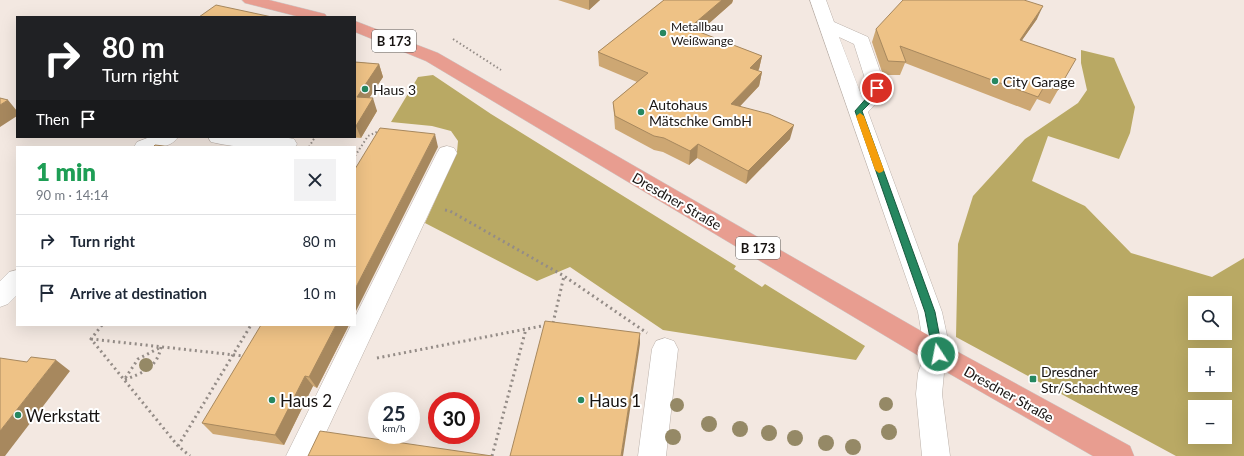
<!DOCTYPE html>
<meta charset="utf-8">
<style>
:root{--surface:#fff;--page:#f2f2f3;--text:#1f2937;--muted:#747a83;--line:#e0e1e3}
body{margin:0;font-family:Lato,sans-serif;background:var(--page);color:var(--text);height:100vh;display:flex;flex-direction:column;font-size:15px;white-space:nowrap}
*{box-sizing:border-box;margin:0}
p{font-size:13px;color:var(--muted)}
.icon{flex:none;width:22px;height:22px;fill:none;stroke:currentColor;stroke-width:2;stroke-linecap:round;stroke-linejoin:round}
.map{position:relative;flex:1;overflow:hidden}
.side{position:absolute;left:16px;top:146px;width:340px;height:180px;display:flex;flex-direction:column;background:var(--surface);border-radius:0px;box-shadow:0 4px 16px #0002}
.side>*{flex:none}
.hud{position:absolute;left:16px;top:16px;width:340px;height:122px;border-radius:0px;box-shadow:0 4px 16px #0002;background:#202124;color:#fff;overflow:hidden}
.fabs{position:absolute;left:1188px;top:296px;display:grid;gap:8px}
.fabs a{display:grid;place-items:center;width:44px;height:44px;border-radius:0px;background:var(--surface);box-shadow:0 4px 16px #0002;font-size:20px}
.speed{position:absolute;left:368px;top:392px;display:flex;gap:8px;font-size:20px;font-weight:700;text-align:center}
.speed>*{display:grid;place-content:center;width:52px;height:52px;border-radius:50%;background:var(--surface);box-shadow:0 4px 16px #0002;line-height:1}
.speed small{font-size:10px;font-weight:400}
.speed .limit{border:6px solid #d22;background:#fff;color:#111}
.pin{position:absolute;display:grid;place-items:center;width:34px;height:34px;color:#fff;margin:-17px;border:2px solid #fff;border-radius:50%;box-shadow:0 1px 4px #0007}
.me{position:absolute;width:44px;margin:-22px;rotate:349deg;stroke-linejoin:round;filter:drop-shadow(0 0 3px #0008)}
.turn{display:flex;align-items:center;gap:14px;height:84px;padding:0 20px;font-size:18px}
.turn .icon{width:52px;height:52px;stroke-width:2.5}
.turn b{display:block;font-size:28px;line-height:34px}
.then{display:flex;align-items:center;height:38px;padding:0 20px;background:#0003;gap:8px;font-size:15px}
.round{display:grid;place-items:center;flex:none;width:42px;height:42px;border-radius:0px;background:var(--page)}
.overview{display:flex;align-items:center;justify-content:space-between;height:68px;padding:0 20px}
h1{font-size:24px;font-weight:800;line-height:30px;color:#1e9e55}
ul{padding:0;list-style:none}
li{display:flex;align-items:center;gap:12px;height:52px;padding:0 20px;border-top:1px solid var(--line)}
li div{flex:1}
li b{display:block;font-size:15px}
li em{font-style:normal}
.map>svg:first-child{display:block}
</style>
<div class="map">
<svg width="1244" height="456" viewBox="0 0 1244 456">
<rect width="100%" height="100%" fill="#f3e8e1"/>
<!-- forest -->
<path fill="#b9a964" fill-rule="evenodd" d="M 1081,50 L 1114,58 L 1135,107 L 1130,133 L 1119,159 L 1048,136 L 1032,181 L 1085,206 L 1131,253 L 1212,277 L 1244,258 L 1244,456 L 1176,456 L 956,337 L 958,244 L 973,196 L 1025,139 L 1078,103 L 1087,90 L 1081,63 ZM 1195,303 L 1225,303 L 1225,333 L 1195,333 ZM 1195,355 L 1225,355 L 1225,385 L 1195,385 ZM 1195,407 L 1225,407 L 1225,437 L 1195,437 Z
M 433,75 L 491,114 L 736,266 L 734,269 L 762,287 L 765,284 L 865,346 L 856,360 L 663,330 L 570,267 L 537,281 L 425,223 L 457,152 L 458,141 L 451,131 L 432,126 L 391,122 L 418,77 Z"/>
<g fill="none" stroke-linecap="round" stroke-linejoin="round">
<!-- minor casing -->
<g stroke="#bbb1aa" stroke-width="1">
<path id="minor" d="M 810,0 L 826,0 L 834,22 L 868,37 L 886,88 L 880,99 L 868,112 L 942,312 L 951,354 L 944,373 L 942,394 L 950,456 L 922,456 L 916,394 L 918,373 L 925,354 L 918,312 ZM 839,37 L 854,44 L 868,88 L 862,97 Z
M 150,137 L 178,137 C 169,151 148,147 134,147 L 137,142 Z
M 208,137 L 283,137 L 294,139 L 297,144 L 295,147 C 267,147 238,149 211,142 Z
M 447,146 L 454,148 L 457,153 L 315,456 L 286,456 L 351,325 L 355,325 L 355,317 L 437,153 L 440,148 Z
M 17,270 L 17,295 L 8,304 L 0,307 L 0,281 L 9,272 Z
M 665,338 L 674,341 L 678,349 L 666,456 L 638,456 L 652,349 L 656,341 Z"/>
</g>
<!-- major casing -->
<g stroke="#cccbcb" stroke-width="1">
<path id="major" d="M 242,0 L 269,0 L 325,14 L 327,17 L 300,17 L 245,3 Z
M 355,21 L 438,53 L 947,346 L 1130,446 L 1134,456 L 1093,456 L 929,362 L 426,61 L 355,32 Z"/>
</g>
<!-- path-far1 -->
<path stroke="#948c87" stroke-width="2" stroke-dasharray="1.5 2.5" stroke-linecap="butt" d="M 453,39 L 501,70
M 309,147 L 315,137
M 355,156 L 368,136 L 379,131"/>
<!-- path -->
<path stroke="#948c87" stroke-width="3" stroke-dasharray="2 3.5" stroke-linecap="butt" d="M 445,210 L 450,211 L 564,276 L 647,333
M 553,323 L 564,276
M 102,325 L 91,339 L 178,446 L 190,456
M 91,339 L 244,356
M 161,347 C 157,368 142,373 124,380 L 138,359 Z
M 377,358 L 547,325
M 178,446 L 251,325
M 492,456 L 526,329"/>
<!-- minor -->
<use href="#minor" fill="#fff" fill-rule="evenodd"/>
<!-- major -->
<use href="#major" fill="#e89d90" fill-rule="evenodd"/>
</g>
<!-- trees -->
<g fill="#958966">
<circle cx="146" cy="365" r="7"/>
<circle cx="886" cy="404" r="7"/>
<circle cx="677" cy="405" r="7"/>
<circle cx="709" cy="424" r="8"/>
<circle cx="740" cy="429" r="8"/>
<circle cx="889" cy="432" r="8"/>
<circle cx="769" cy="433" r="8"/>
<circle cx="673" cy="437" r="8"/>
<circle cx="795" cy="438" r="8"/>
<circle cx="826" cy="443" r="8"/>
<circle cx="853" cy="447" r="8"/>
</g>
<!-- wall -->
<path fill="#cda773" d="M 558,0 L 600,0 L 589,10 Z
M 664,0 L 733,0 L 732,3 L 699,32 L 762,56 L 759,69 L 758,71 L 762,72 L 759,86 L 740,106 L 790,139 L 746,184 L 697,158 L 689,165 L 663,152 L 654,150 L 615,129 L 614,115 L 613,102 L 637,82 L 599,66 L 598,52 Z
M 1037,19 L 1022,40 L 1058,90 L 1050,104 L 1037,99 L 1030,111 L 905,63 L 900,75 L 883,75 L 872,42 L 876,29 Z
M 355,62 L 379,64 L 383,77 L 369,98 L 377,111 L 361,138 L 348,137 L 355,137 Z
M 349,325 L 317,388 L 313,386 L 284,445 L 213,434 L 202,423 Z"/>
<!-- shaded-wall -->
<path fill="#a7885e" d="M 589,0 L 600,0 L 589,10 Z
M 722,0 L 733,0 L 732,3 L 688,42 L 689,28 Z
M 1043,6 L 1037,19 L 1013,53 L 1020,40 Z
M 762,56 L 759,69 L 748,82 L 750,68 Z
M 379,64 L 383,77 L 362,109 L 357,97 Z
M 762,72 L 759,86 L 729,118 L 731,104 Z
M 373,98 L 377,111 L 361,138 L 356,126 Z
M 8,100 L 17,111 L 17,116 L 0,127 L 0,105 Z
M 794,125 L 790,139 L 746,184 L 748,171 Z
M 435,134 L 438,147 L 355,313 L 355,289 Z
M 698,144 L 697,158 L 689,165 L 690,151 Z
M 336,325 L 349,325 L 317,388 L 309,377 Z
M 640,333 L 640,344 L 623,456 L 621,456 Z
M 56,360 L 70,371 L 5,456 L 0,456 L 0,431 Z
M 305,376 L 313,386 L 284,445 L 275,435 Z"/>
<!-- building -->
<path fill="#eec286" stroke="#a7885e" d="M 664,0 L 722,0 L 689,28 L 762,56 L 750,68 L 762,72 L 731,104 L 769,114 L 794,125 L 748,171 L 698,144 L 690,151 L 664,138 L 654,136 L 615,116 L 613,102 L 648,73 L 598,52 Z
M 903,0 L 1024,0 L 1043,6 L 1020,40 L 1076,59 L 1058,90 L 1045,85 L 1038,97 L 900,46 L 906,62 L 888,61 L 876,29 Z
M 216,5 L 272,17 L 199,17 Z
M 355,62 L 379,64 L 357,97 L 373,98 L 356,126 L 355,126 Z
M 0,98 L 8,100 L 0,105 Z
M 380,128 L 435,134 L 355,289 L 355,169 Z
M 155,145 L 172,147 L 153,147 Z
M 545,321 L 640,333 L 621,456 L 510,456 Z
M 261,325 L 336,325 L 309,377 L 305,376 L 275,435 L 202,423 Z
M 31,357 L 56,360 L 0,431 L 0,358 L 27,362 Z
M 320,431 L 492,456 L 308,456 Z"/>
<!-- route -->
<path fill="#268760" stroke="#19583e" d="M 874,86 L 880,88 L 876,97 L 862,111 L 935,312 L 943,354 L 942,357 L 934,357 L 933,354 L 925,312 L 855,111 L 870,94 Z"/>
<!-- slow -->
<path fill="#f59e0b" d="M 860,113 L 864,116 L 884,170 L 882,172 L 879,173 L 875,170 L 856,116 Z"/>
<!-- markers -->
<g fill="#268760" stroke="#fff" stroke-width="1.5">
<circle cx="663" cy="33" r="4"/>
<circle cx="995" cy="81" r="4"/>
<circle cx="365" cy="89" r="4"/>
<circle cx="641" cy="112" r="4"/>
<rect x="1029" y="375" width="8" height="8" rx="2"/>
<circle cx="272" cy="400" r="4"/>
<circle cx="581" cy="400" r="4"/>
<circle cx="18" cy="415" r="4"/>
</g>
<g text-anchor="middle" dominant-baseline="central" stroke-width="4" stroke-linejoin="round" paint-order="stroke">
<!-- far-poi labels -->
<g font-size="12" fill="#181412" stroke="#fff" text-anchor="start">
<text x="671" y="26">Metallbau<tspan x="671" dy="14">Weißwange</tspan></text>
</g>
<!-- shield labels -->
<g fill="#fff" stroke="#5d5a59" stroke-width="1">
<rect x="372" y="30" width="44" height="22" rx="3"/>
<rect x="736" y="237" width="44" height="22" rx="3"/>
</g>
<g font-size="13" font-weight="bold" fill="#181412">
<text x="394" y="41">B 173</text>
<text x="758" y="248">B 173</text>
</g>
<!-- poi labels -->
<g font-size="14" fill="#181412" stroke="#fff" text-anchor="start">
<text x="1003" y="81">City Garage</text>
<text x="373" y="89">Haus 3</text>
<text x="649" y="104">Autohaus<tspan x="649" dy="16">Mätschke GmbH</tspan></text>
<text x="1041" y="371">Dresdner<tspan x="1041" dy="16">Str/Schachtweg</tspan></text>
</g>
<!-- street labels -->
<g font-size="14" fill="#181412" stroke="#fff">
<text transform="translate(677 201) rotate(30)">Dresdner Straße</text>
<text transform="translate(1009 394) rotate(29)">Dresdner Straße</text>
</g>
<!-- near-poi labels -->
<g font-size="17" fill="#181412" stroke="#fff" text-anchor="start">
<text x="280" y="400">Haus 2</text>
<text x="589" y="400">Haus 1</text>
<text x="26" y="415">Werkstatt</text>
</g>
</g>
</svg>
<div class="fabs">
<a><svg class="icon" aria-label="search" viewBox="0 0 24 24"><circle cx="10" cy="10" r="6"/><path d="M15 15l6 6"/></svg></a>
<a>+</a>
<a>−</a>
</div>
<div class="speed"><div>25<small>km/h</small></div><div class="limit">30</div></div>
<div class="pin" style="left:877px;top:88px;background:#d93025"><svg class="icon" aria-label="arrive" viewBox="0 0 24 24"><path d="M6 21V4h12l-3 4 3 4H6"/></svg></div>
<svg class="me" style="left:938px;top:354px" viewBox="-20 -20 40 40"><circle r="17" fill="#268760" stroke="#fff" stroke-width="3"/><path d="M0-11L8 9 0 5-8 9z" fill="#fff"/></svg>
<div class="hud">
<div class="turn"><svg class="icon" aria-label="right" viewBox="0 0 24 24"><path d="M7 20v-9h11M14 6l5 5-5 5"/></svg><div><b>80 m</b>Turn right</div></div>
<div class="then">Then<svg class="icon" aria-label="arrive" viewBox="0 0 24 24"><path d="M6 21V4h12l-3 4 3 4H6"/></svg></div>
</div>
<section class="side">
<div class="overview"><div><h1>1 min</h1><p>90 m · 14:14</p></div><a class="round"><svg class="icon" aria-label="close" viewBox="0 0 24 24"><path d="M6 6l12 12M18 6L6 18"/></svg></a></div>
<ul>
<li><svg class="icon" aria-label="right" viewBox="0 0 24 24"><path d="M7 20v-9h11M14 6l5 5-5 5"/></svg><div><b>Turn right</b></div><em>80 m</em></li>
<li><svg class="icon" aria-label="arrive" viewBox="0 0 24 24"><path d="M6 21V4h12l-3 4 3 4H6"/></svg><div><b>Arrive at destination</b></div><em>10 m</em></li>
</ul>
</section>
</div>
